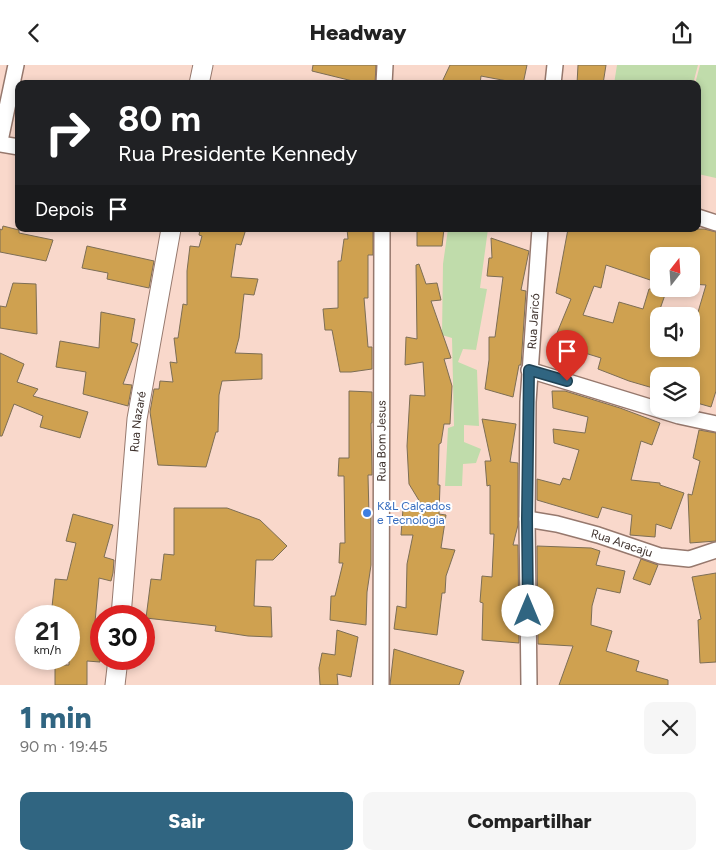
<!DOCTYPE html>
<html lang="pt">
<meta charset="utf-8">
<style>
:root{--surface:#fff;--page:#f6f6f6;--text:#222;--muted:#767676;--accent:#306581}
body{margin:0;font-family:Figtree,sans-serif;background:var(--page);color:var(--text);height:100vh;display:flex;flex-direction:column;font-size:19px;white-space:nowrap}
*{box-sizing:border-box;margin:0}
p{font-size:16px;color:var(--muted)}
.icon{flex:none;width:28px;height:28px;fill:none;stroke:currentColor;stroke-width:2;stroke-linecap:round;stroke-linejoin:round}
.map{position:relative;height:620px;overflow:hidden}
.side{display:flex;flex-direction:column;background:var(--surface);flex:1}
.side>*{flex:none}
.hud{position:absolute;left:15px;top:15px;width:686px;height:152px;border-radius:10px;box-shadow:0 2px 8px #0003;background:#202124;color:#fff;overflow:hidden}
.needle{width:32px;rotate:17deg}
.tools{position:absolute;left:650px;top:182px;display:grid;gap:10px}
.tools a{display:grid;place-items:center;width:50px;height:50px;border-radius:10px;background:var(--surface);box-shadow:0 2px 8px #0003;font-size:25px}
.speed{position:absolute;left:15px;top:540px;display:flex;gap:10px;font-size:25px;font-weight:700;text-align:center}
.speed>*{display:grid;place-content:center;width:65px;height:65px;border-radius:50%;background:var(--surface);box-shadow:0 2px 8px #0003;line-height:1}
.speed small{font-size:12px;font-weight:400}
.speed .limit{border:8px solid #d22;background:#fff;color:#111}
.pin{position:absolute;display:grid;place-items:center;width:42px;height:42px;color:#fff;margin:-51px -21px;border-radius:50% 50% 50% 0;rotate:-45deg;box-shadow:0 0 5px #0007}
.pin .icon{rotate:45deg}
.me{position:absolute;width:55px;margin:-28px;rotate:0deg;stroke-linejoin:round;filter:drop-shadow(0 0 4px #0008)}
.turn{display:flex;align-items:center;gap:18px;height:105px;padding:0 20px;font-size:22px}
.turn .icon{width:65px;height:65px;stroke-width:2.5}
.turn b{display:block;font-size:35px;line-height:42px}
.then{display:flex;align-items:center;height:48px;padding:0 20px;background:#0003;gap:10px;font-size:19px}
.round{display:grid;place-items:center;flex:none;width:52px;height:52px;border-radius:10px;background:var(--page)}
.summary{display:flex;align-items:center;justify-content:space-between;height:85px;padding:0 20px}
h1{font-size:30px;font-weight:800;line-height:38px;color:var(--accent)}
.primary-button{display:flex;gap:10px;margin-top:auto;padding:10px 20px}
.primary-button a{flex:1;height:58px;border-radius:10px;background:var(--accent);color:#fff;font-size:20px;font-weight:800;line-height:58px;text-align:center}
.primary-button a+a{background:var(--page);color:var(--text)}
header{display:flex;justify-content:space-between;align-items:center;height:65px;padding:0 20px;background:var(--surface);font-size:22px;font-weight:800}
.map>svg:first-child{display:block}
</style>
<header><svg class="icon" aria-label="back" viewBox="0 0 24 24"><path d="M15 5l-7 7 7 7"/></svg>Headway<svg class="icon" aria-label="share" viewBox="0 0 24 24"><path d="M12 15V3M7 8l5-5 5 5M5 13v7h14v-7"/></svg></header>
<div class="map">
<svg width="716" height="620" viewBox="0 0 716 620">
<rect width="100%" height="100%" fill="#f9d8cb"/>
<!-- green -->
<path fill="#c0dcab" d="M 617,0 L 698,0 L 693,19 L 614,19 Z
M 700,0 L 716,0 L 716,113 L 698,109 L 698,19 L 695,19 Z
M 448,164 L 488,164 L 480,223 L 487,224 L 476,285 L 463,284 L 458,297 L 477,305 L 479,361 L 464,360 L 464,377 L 481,384 L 476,398 L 463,399 L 462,421 L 445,421 L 448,363 L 454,361 L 452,273 L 442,270 L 443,199 Z"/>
<!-- building -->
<path fill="#cfa150" stroke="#7d6e55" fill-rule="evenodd" d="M 313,0 L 376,0 L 375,19 L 365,19 L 312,6 Z
M 450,0 L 527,0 L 523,19 L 481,11 L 480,19 L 441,19 Z
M 578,0 L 606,0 L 603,19 L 577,19 Z
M 3,161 L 19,165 L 19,168 L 53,175 L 46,196 L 0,187 L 0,164 L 2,165 Z
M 200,164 L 246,164 L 241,180 L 236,179 L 231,212 L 258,214 L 254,230 L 244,229 L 239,273 L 235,288 L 262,289 L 262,314 L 222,316 L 219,330 L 218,367 L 216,367 L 206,402 L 158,400 L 150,347 L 154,324 L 159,324 L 160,316 L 173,317 L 170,297 L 177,298 L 174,273 L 178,273 L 183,239 L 187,240 L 187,206 L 190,181 L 199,182 L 202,171 L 199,170 Z
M 347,164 L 373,164 L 373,190 L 368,190 L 368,233 L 364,233 L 368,282 L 372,282 L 372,304 L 351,307 L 340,307 L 332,265 L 325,265 L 323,244 L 338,243 L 338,196 L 341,196 L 344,174 L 348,174 Z
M 417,164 L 444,164 L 442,181 L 417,181 Z
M 568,164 L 704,164 L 716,167 L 716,326 L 711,342 L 697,338 L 697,335 L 691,333 L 691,311 L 657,311 L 653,323 L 629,316 L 598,304 L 601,293 L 572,284 L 569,292 L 550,285 L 571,234 L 556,228 ZM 659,191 L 691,191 L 691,219 L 706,220 L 696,254 L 691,252 L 691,284 L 659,284 L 659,247 L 667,224 L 649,224 L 643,244 L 619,237 L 613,258 L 583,250 L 594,221 L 601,223 L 606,200 L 659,218 Z
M 491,173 L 529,186 L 521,225 L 526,226 L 521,300 L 519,300 L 513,332 L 485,324 L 489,295 L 489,272 L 495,272 L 503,212 L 487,211 L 489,193 L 492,193 Z
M 87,181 L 154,196 L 149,223 L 107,214 L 108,208 L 82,203 Z
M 419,199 L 426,219 L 437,218 L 441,235 L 431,236 L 451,293 L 444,294 L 452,321 L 450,359 L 444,359 L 441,378 L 439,379 L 438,420 L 440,420 L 439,449 L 446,450 L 441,483 L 455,485 L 446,511 L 445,528 L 442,528 L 437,570 L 394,564 L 397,541 L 406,543 L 407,499 L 413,470 L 401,470 L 403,444 L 426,447 L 409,419 L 407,381 L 410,330 L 425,331 L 423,297 L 405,300 L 406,272 L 417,274 L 416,200 Z
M 13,218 L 36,219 L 37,269 L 0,263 L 0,241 L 6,242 Z
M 101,247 L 135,254 L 131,277 L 138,279 L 123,319 L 132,320 L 128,341 L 83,329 L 86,307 L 56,302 L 60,276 L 99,283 Z
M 0,288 L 24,299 L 17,317 L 38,324 L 33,331 L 88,347 L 80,373 L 40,362 L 43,351 L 14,339 L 2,371 L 0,371 Z
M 349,326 L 372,327 L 372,358 L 371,358 L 372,405 L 372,410 L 368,410 L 369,451 L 371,451 L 371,500 L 367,527 L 366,560 L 330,555 L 331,531 L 335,531 L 343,498 L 339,498 L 340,478 L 345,478 L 344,411 L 338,411 L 339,393 L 349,393 Z
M 552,326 L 565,326 L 620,343 L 660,358 L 652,380 L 641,376 L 631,415 L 660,418 L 660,420 L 684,428 L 671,464 L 656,459 L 655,472 L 630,470 L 632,450 L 602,442 L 598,453 L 537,435 L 537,414 L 560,420 L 563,413 L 570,415 L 579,385 L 554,378 L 553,364 L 585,368 L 588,352 L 553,343 Z
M 482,354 L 516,359 L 510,397 L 518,398 L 518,460 L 513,480 L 518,480 L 519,578 L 482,575 L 483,538 L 480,537 L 482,511 L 492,512 L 494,469 L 490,469 L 490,420 L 487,421 L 485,396 L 491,396 Z
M 699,365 L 716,368 L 716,476 L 690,478 L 688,429 L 692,430 L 700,396 L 693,393 Z
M 174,443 L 227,443 L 260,455 L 287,481 L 273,495 L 256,495 L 254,541 L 271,542 L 272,572 L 248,571 L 215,566 L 216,561 L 146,553 L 151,514 L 161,515 L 164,489 L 174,490 Z
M 73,449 L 113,460 L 104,492 L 114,495 L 113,508 L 111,516 L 99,513 L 95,557 L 101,558 L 100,597 L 87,596 L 87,620 L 55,620 L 55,600 L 69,600 L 69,551 L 51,551 L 55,514 L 67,515 L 76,478 L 66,476 Z
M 537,481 L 591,483 L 600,486 L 596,500 L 625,506 L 620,528 L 597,523 L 592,541 L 591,560 L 612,566 L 606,586 L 639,596 L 636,606 L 668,615 L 668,620 L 559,620 L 573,581 L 538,579 Z
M 641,494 L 658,500 L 650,520 L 633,514 Z
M 716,508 L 716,597 L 700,598 L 698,555 L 701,554 L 692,512 Z
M 337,565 L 358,572 L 351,612 L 337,609 L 338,620 L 320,620 L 319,603 L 322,588 L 335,590 Z
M 394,584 L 464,606 L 459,620 L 390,620 Z"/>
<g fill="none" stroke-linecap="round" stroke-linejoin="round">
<!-- minor casing -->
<g stroke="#96786d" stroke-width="18">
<g id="minor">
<path d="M 384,19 L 385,0"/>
<path d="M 553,19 L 555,0"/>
<path d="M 0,76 L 16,0"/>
<path d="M 0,79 L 19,82"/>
<path d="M 698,152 L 716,158"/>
<path d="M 529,305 L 679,351 L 716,359"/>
<path id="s1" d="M 527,454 L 557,459 L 598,470 L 660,491 L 689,494 L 716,485"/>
<path id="s2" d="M 381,620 L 382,164"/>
<path id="s3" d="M 529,620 L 527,454 L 528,337 L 540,164"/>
</g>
</g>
<!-- tertiary casing -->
<g stroke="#96786d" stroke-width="21">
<g id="tertiary">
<path d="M 199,19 L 203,0"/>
<path id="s4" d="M 121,551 L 137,354 L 171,164"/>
<path d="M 115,620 L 118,594"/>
</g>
</g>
<!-- minor -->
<use href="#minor" stroke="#fff" stroke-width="15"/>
<!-- tertiary -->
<use href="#tertiary" stroke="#fff" stroke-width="19"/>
</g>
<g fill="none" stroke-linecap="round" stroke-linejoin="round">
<!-- route casing -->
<g stroke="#1f4254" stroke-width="12">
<path id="route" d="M 528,546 L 527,454 L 529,305 L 567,316"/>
</g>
<!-- route -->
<use href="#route" stroke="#306581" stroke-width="9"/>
</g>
<!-- markers -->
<circle fill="#3f7fe0" stroke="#fff" stroke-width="2" cx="367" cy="448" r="5"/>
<g text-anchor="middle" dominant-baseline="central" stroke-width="4" stroke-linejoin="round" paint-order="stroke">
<!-- street labels -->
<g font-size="12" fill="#3d302b" stroke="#fff">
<text stroke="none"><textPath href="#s3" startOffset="364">Rua Jaricó</textPath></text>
<text stroke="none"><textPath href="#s4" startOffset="195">Rua Nazaré</textPath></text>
<text stroke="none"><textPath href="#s2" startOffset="244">Rua Bom Jesus</textPath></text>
<text stroke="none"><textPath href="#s1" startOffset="98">Rua Aracaju</textPath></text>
</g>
<!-- shop labels -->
<g font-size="12" fill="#366cbe" stroke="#fff" text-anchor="start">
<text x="377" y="441">K&amp;L Calçados<tspan x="377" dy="14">e Tecnologia</tspan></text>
</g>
</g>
</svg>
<div class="tools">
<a><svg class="needle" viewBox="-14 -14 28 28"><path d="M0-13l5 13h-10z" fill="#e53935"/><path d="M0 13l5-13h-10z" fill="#767676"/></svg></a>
<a><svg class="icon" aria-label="sound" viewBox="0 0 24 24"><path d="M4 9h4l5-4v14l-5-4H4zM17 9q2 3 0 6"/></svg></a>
<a><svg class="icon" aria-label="layers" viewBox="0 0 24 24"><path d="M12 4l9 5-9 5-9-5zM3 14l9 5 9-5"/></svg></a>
</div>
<div class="speed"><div>21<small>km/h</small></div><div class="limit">30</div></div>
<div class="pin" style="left:567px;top:316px;background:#d93025"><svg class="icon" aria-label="arrive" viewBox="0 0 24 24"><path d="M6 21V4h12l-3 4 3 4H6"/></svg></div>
<svg class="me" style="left:528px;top:546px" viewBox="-20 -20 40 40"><circle r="19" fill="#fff"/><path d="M0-13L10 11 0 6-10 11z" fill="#306581"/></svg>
<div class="hud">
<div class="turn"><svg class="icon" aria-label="right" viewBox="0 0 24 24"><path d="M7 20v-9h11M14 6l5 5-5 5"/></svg><div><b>80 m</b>Rua Presidente Kennedy</div></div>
<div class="then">Depois<svg class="icon" aria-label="arrive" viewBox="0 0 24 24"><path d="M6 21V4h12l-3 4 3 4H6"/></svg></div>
</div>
</div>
<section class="side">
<div class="summary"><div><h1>1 min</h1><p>90 m · 19:45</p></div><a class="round"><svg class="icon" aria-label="close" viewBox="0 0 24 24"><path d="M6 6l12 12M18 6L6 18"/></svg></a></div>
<div class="primary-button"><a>Sair</a><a>Compartilhar</a></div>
</section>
